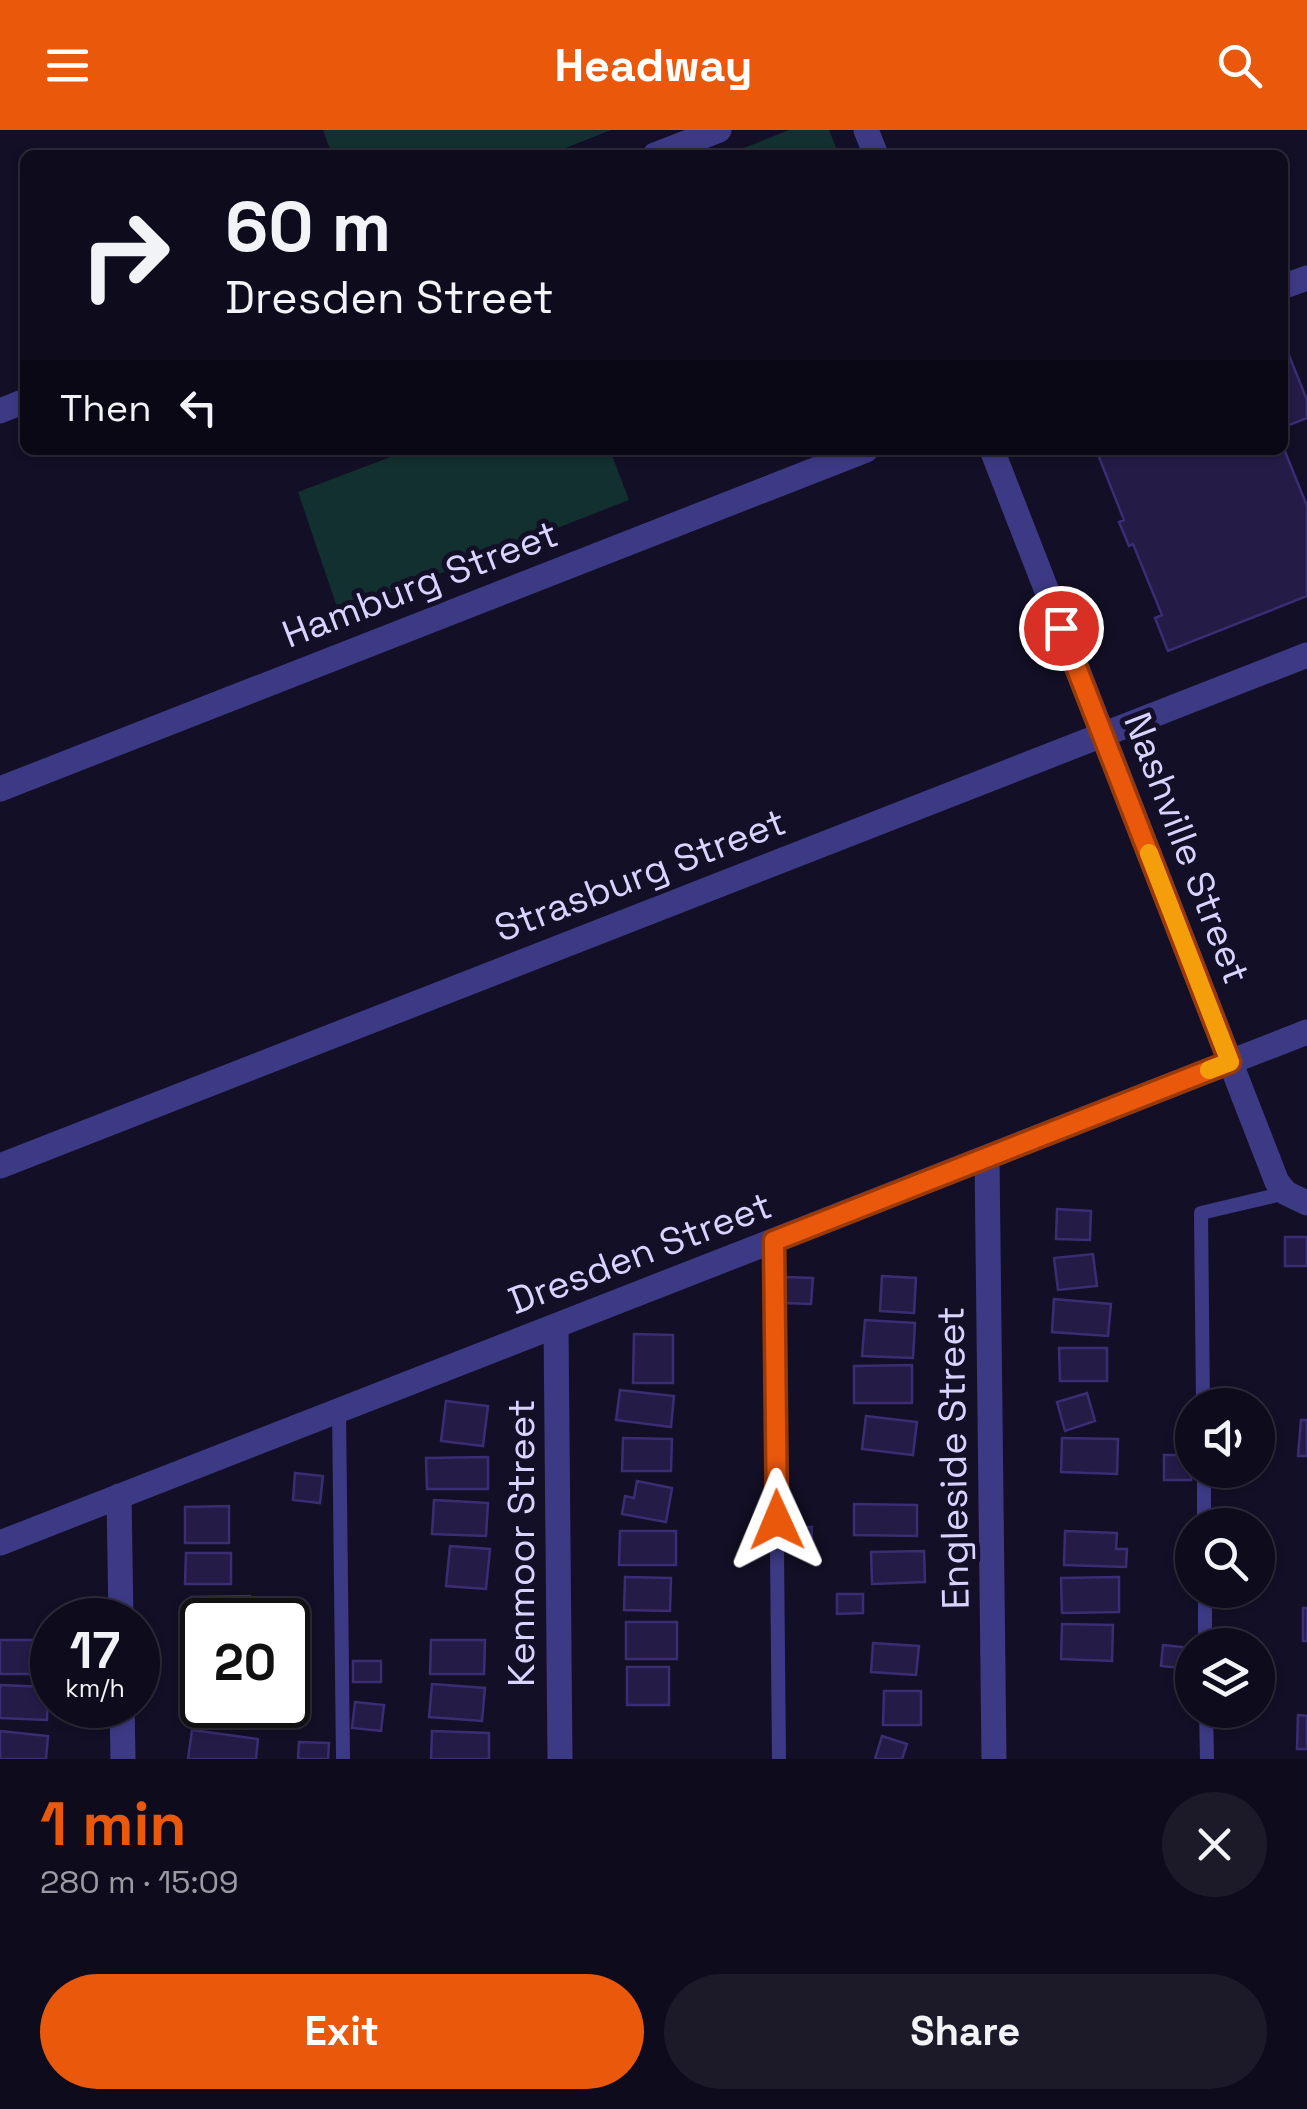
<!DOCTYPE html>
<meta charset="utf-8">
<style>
:root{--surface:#0e0b1c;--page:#1c1929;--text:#f1f3f6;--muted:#9b9ba3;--line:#2e2b3b;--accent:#ea580c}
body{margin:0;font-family:"Space Grotesk",sans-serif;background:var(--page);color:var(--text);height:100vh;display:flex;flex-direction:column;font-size:38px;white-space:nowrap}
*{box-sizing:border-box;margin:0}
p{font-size:32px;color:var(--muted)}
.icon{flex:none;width:55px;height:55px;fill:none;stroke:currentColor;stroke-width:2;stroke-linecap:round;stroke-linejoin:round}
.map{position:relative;height:1629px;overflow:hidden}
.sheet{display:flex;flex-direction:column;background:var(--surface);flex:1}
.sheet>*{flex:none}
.banner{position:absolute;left:20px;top:20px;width:1268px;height:305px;border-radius:15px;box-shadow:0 2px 8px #0004,0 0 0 2px var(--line);background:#0e0b1c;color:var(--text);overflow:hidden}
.buttons{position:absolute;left:1175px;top:1258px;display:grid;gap:20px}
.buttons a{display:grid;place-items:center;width:100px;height:100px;border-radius:50%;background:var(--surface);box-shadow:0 2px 8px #0004,0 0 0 2px var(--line);font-size:50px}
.speed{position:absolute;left:30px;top:1468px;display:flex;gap:20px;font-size:50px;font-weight:700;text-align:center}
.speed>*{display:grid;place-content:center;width:130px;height:130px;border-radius:50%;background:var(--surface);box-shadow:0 2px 8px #0004,0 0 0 2px var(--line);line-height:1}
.speed small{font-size:25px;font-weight:400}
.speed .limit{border:5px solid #111;border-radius:15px;background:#fff;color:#111}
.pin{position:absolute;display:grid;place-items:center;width:85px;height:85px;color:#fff;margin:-42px;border:5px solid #fff;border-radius:50%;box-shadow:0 2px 10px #0007}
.me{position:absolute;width:110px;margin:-55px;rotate:359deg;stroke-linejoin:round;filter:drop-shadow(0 0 8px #0008)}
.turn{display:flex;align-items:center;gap:35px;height:210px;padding:0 40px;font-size:45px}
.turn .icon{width:130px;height:130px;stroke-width:2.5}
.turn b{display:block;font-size:70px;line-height:85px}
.then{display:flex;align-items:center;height:95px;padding:0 40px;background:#0003;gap:20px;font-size:38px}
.round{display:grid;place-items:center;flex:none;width:105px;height:105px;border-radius:52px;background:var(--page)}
.summary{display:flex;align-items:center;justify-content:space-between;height:170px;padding:0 40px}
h1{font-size:60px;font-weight:700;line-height:75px;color:var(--accent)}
.button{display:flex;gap:20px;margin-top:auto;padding:20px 40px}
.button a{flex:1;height:115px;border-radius:60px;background:var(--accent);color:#fff;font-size:40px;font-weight:700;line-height:115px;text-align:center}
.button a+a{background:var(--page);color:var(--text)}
header{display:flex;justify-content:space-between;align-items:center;height:130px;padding:0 40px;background:var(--accent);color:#fff;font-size:45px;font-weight:700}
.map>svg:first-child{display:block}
</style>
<header><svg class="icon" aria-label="menu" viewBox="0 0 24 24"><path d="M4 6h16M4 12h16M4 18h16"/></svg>Headway<svg class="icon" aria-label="search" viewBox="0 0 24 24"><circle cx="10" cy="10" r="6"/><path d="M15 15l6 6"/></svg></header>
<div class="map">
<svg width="1307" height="1629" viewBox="0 0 1307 1629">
<rect width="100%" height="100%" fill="#130f26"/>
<!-- green -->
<path fill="#12302f" d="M 323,0 L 611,0 L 548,25 L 332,25 Z
M 789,0 L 829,0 L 839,25 L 726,25 Z
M 409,320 L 610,320 L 629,370 L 339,483 L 298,362 Z"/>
<!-- building -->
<path fill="#241b47" stroke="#3b2d73" stroke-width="2.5" d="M 1282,208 L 1307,270 L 1307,288 L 1282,298 Z
M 1282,314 L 1307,376 L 1307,466 L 1168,521 L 1155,488 L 1162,485 L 1133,414 L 1129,416 L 1119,392 L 1124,390 L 1097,322 L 1089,325 L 1087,320 L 1282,320 Z
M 1057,1079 L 1091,1081 L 1090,1110 L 1056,1109 Z
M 1285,1107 L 1307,1107 L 1307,1136 L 1285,1136 Z
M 1093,1124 L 1097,1156 L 1058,1160 L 1054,1128 Z
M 882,1146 L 916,1148 L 914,1183 L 880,1181 Z
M 785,1147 L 813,1148 L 811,1174 L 783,1173 Z
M 1054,1169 L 1111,1174 L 1108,1206 L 1052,1202 Z
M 865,1190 L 915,1193 L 913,1228 L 862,1226 Z
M 634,1204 L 673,1205 L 673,1253 L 633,1253 Z
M 1059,1218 L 1107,1218 L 1107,1251 L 1060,1251 Z
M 912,1235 L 912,1273 L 854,1273 L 854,1236 Z
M 620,1260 L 674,1266 L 671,1297 L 616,1290 Z
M 1087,1263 L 1095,1291 L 1065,1301 L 1057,1272 Z
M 446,1271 L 488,1276 L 483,1316 L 441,1311 Z
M 866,1286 L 917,1292 L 913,1325 L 862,1319 Z
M 1301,1290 L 1307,1290 L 1307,1326 L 1298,1326 Z
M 623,1308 L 672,1309 L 671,1341 L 622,1341 Z
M 1062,1308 L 1118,1309 L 1117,1344 L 1061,1342 Z
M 1164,1325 L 1192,1325 L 1191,1350 L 1164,1350 Z
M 488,1327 L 488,1359 L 427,1359 L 426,1328 Z
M 295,1343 L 323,1346 L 320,1373 L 293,1370 Z
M 637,1351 L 672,1358 L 666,1392 L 622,1384 L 625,1366 L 634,1368 Z
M 434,1370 L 488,1373 L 486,1406 L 432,1404 Z
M 854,1374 L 917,1375 L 917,1406 L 854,1405 Z
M 229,1376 L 229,1413 L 185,1413 L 185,1377 Z
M 784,1397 L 812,1397 L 811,1416 L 784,1416 Z
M 620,1401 L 676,1401 L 676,1435 L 619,1435 Z
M 1065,1401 L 1117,1403 L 1116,1419 L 1127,1419 L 1126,1437 L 1064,1435 Z
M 450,1416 L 490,1419 L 486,1459 L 446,1456 Z
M 924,1421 L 925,1452 L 872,1454 L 871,1422 Z
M 186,1423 L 231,1423 L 231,1454 L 185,1454 Z
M 625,1447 L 671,1448 L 670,1481 L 624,1480 Z
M 1119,1447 L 1119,1482 L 1062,1483 L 1061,1448 Z
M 837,1464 L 863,1464 L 863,1483 L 837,1484 Z
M 250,1466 L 250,1490 L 202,1490 L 202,1499 L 191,1499 L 191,1467 Z
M 1303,1478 L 1307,1478 L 1307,1511 L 1303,1511 Z
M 626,1492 L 677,1492 L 677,1529 L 626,1529 Z
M 1062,1494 L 1113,1495 L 1112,1531 L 1061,1529 Z
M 0,1510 L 45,1510 L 45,1544 L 0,1544 Z
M 431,1510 L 485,1510 L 484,1544 L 430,1544 Z
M 196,1511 L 202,1512 L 202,1544 L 192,1543 Z
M 873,1513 L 919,1516 L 916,1545 L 871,1542 Z
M 1163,1515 L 1192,1518 L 1190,1539 L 1161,1536 Z
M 353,1531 L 381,1531 L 381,1552 L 353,1552 Z
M 627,1537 L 669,1537 L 669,1575 L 627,1575 Z
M 432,1554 L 485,1558 L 482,1591 L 429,1587 Z
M 0,1555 L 48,1557 L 47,1590 L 0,1588 Z
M 191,1558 L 202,1558 L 202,1575 L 236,1575 L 235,1592 L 190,1590 Z
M 884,1561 L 921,1561 L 921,1595 L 883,1595 Z
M 355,1572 L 384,1575 L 381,1601 L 352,1598 Z
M 1298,1585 L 1307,1586 L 1307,1619 L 1297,1619 Z
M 192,1600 L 258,1609 L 256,1629 L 188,1629 Z
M 0,1601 L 48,1606 L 46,1629 L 0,1629 Z
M 432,1601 L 489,1603 L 489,1629 L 431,1629 Z
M 882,1606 L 907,1614 L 902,1629 L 875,1629 Z
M 299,1612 L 329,1613 L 328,1629 L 298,1629 Z"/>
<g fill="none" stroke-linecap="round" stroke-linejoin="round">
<!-- lane -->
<path stroke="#3d3a85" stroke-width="14" d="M 774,1111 L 779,1629
M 1203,1275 L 1201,1083 L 1286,1063
M 339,1280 L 343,1629
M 1204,1340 L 1204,1395
M 1205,1460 L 1205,1515
M 1206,1580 L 1207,1629"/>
<!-- street -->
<path stroke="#3d3a85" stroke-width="25" d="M 866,0 L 876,25
M 655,25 L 719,0
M 1282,157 L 1307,148
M 0,281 L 25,271
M 992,320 L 1277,1052 L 1286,1063 L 1307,1073
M 0,659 L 866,320
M 987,1027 L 994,1629
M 0,1036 L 1307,525
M 556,1196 L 560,1629
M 119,1366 L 121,1490
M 0,1413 L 1307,902
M 122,1575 L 123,1629"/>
</g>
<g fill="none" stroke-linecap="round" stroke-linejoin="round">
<!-- route casing -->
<g stroke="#983908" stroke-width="25">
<path id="route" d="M 777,1390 L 774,1111 L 1230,932 L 1061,498"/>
</g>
<!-- route -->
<use href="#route" stroke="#ea580c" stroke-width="18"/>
<!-- slow -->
<path stroke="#f59e0b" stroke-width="18" d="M 1149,723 L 1230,932 L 1209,940"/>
</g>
<g text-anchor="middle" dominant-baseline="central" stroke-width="10" stroke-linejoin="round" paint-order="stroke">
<!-- street labels -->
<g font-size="38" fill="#d9d4ff" stroke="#130f26">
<text transform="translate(420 454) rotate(-21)">Hamburg Street</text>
<text transform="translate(1187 718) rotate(69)">Nashville Street</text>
<text transform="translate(640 745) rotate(-21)">Strasburg Street</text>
<text transform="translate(640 1123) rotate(-21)">Dresden Street</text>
<text transform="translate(953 1328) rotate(-91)">Engleside Street</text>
<text transform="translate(521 1413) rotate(-90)">Kenmoor Street</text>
</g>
</g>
</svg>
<div class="buttons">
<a><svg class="icon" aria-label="sound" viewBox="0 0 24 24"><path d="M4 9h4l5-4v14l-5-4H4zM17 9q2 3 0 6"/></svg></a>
<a><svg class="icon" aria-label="search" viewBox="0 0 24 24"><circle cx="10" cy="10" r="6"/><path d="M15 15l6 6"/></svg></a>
<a><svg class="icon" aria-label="layers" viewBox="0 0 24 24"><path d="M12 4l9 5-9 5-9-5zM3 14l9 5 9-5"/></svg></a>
</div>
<div class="speed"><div>17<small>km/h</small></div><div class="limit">20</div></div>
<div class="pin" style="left:1061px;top:498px;background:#d93025"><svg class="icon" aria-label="arrive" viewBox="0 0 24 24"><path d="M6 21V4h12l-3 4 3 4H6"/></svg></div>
<svg class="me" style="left:777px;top:1390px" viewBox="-20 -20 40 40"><path d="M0-17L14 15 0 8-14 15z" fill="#ea580c" stroke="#fff" stroke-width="4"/></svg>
<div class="banner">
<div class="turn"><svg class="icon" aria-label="right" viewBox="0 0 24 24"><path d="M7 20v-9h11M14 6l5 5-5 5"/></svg><div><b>60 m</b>Dresden Street</div></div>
<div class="then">Then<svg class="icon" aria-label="left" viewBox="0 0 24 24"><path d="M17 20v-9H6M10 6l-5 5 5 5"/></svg></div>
</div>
</div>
<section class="sheet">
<div class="summary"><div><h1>1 min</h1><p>280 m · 15:09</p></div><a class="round"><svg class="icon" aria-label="close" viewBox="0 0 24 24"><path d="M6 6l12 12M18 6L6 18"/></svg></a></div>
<div class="button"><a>Exit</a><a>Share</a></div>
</section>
